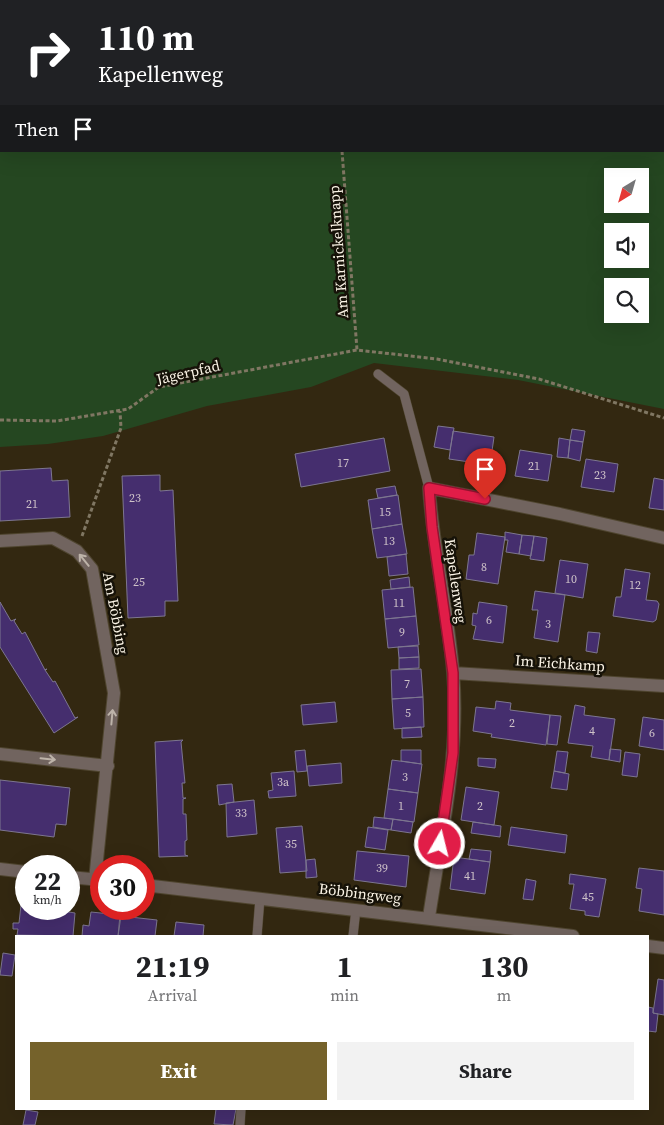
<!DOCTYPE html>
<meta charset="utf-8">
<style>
:root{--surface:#fff;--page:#f2f2f2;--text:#202124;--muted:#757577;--accent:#75622b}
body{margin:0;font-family:"Source Serif 4",serif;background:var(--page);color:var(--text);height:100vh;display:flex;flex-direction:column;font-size:19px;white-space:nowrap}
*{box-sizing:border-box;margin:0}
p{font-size:16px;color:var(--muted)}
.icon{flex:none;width:28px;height:28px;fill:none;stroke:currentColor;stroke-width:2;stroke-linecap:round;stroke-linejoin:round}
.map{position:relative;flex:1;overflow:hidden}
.sheet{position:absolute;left:15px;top:935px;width:634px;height:175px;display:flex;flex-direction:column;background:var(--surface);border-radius:0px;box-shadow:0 5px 20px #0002}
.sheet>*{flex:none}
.guide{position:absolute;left:0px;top:0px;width:665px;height:152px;box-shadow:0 5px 20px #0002;background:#202124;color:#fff;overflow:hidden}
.needle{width:32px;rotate:217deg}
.buttons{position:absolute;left:604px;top:168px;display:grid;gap:10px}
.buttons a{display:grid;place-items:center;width:45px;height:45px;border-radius:0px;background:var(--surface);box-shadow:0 5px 20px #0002;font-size:25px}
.speed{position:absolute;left:15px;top:855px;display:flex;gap:10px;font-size:25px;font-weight:700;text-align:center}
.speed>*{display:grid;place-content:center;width:65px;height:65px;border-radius:50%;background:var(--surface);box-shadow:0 5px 20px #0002;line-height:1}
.speed small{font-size:12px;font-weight:400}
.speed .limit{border:8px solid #d22;background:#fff;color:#111}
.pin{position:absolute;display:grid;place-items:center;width:42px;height:42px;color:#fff;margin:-51px -21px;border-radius:50% 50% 50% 0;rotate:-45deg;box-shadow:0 0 5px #0007}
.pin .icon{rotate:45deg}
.me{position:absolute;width:55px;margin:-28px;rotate:8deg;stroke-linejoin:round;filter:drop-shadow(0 0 4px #0008)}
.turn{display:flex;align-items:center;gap:18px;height:105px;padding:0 15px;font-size:22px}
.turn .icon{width:65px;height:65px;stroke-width:2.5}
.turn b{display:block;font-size:35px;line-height:42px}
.then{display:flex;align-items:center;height:48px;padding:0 15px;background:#0003;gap:10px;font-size:19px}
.eta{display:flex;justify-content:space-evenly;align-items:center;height:85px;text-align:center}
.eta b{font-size:30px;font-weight:700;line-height:35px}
.action{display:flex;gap:10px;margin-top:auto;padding:10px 15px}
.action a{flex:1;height:58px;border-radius:0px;background:var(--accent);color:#fff;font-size:20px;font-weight:700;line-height:58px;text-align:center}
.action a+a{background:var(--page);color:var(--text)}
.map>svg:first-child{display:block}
</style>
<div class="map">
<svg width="664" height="1125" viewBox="0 0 664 1125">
<rect width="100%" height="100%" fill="#332811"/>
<!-- green -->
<path fill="#254721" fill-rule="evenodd" d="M 0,0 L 664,0 L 664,409 L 518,380 L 374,363 L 311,387 L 207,406 L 103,436 L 48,444 L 0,447 ZM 1,1 L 664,1 L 664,151 L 1,151 ZM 612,176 L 640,176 L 640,204 L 612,204 ZM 612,231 L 640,231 L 640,259 L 612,259 ZM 612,286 L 640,286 L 640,314 L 612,314 Z"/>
<!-- building -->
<path fill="#452e6e" stroke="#7d7690" d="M 438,426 L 454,428 L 450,450 L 434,447 Z
M 572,429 L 585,431 L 583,442 L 570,440 Z
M 453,431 L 494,437 L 490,465 L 449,459 Z
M 384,438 L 390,471 L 301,487 L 295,454 Z
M 559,438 L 570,440 L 568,458 L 557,457 Z
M 570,440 L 583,442 L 580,461 L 568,458 Z
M 520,450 L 552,455 L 548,481 L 515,476 Z
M 586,459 L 618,464 L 614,492 L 581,487 Z
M 51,468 L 52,481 L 68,480 L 70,517 L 0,521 L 0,471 Z
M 160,475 L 160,491 L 173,490 L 178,601 L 165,601 L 165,616 L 128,618 L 122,476 Z
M 654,478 L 664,480 L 664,510 L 649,508 Z
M 395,486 L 397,495 L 378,498 L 376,489 Z
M 398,495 L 402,524 L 372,529 L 368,500 Z
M 402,524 L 407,554 L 377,558 L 372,529 Z
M 505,532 L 522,535 L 519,554 L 506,552 L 508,540 L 505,540 Z
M 477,533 L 505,537 L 498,584 L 466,579 L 469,555 L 474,555 Z
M 522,535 L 534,536 L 531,556 L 519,554 Z
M 534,536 L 547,538 L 544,561 L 530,559 Z
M 406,554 L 408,574 L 389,576 L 387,557 Z
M 560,560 L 588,564 L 583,598 L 555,593 Z
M 625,569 L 650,573 L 646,600 L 657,601 L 659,604 L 656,620 L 653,622 L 613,616 L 616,597 L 621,597 Z
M 409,577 L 410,587 L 391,589 L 390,580 Z
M 413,587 L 416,616 L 385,619 L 382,590 Z
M 535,591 L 565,595 L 558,642 L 534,638 L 538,610 L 532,610 Z
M 0,602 L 11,621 L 16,619 L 14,621 L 22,634 L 25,632 L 45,670 L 47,669 L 45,670 L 53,682 L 55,681 L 75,718 L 78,717 L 54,733 L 0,647 Z
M 479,602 L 507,606 L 503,643 L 473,639 L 476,626 L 472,625 L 473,613 L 477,614 Z
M 416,616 L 419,645 L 388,648 L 385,619 Z
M 588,632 L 600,633 L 597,653 L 586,651 Z
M 418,646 L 419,657 L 399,658 L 398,647 Z
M 419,657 L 419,668 L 399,669 L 399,658 Z
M 421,669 L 423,697 L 392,699 L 391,670 Z
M 423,697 L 424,727 L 394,729 L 392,699 Z
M 496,701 L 511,703 L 510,710 L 550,715 L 546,745 L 491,737 L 492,734 L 473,731 L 476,707 L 495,709 Z
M 335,702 L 337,722 L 303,725 L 301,705 Z
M 575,705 L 585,707 L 584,715 L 615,719 L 609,760 L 591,757 L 593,746 L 568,743 Z
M 550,715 L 561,716 L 557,745 L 547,744 Z
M 643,717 L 664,720 L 664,750 L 639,746 Z
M 421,727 L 422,737 L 402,738 L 402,728 Z
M 183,740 L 181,742 L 185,783 L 182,783 L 183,798 L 186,798 L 183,799 L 183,814 L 186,814 L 187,840 L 185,841 L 185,855 L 188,856 L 159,857 L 155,742 Z
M 610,749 L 621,750 L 620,762 L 609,760 Z
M 305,750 L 307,771 L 297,772 L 295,751 Z
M 401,750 L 421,750 L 421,764 L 401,761 Z
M 557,751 L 568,752 L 565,773 L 554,771 Z
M 625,752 L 640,754 L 637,777 L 622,775 Z
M 478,758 L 496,759 L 495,768 L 478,766 Z
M 392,760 L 422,764 L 418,793 L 388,789 Z
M 341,763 L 342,783 L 309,786 L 307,766 Z
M 294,771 L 296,796 L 269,798 L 268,791 L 273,790 L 271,773 Z
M 554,771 L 569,774 L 567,790 L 551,788 Z
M 0,780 L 70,788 L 66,825 L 56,824 L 54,837 L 0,830 Z
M 232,784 L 234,802 L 219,805 L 217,785 Z
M 466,787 L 499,792 L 494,825 L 461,820 Z
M 388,789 L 418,793 L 414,822 L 384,818 Z
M 254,800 L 257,834 L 227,837 L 226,803 Z
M 374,817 L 393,819 L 391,830 L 373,827 Z
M 393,819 L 413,822 L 411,833 L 391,830 Z
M 473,822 L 501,826 L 500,837 L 471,833 Z
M 302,826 L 307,871 L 280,873 L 276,828 Z
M 368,827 L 388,830 L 385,850 L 365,847 Z
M 511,827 L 567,835 L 565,853 L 508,845 Z
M 471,849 L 491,851 L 490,862 L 469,859 Z
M 357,851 L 409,856 L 406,887 L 354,880 Z
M 454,857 L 490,862 L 485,894 L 450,889 Z
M 315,859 L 317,877 L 306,878 L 306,860 Z
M 639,868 L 664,871 L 664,915 L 639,911 L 642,889 L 636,888 Z
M 570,874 L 606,879 L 599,917 L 585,915 L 585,911 L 570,909 L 574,884 L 569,884 Z
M 526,879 L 536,881 L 533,900 L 523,899 Z
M 21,905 L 26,906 L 26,909 L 51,909 L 75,913 L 73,936 L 17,935 L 18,929 L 13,929 L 13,923 L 19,923 Z
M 91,912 L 120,915 L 118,936 L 82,936 L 83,925 L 89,926 Z
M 121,916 L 157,920 L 155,936 L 118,936 Z
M 176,922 L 204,925 L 203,936 L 174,936 Z
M 3,953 L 15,955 L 12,976 L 0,975 Z
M 658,979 L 664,980 L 664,1015 L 653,1013 Z
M 648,1007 L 653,1008 L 653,1013 L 658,1014 L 656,1032 L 648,1031 Z
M 216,1109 L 236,1109 L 233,1125 L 214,1124 Z
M 26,1110 L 38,1112 L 35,1125 L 23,1125 Z"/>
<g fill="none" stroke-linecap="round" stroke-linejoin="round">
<!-- service casing -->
<g stroke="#4f452f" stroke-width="10">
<path id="service" d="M 378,374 L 404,394 L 429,488
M 257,936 L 260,898
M 353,936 L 356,909
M 240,1125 L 241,1109"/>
</g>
<!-- minor casing -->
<g stroke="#4f452f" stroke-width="14">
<path id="minor" d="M 0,541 L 53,538 L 77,551 L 92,569 L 114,693 L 95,880
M 453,673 L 664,686
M 0,754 L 108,766
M 0,869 L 26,872
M 69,877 L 101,880
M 144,885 L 573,936
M 429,917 C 441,837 460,754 453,672 C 448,610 433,550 429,488 L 560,514 L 664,538
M 648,946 L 664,948"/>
</g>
<!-- path -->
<path stroke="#807763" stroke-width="3" stroke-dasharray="4 2.5" stroke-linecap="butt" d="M 66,0 L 69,1
M 338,0 L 338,1
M 342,151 L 357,350
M 0,420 L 57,421 L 128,409 L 159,387 L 357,350 L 437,359 L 539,379 L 664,418
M 82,536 L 121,428 L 120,411"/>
<!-- service -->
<use href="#service" stroke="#71645f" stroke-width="9"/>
<!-- minor -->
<use href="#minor" stroke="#71645f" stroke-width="12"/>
</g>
<!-- one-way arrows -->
<defs><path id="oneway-shaft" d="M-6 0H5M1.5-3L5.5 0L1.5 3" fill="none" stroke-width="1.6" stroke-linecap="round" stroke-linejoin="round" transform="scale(1.25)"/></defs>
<g stroke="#bdb3a9">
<use href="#oneway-shaft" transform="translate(84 560) rotate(-129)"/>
<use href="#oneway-shaft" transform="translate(112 717) rotate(-85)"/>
<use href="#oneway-shaft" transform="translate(48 759) rotate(6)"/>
</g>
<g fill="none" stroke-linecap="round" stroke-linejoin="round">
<!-- route casing -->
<g stroke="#92132f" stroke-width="12">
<path id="route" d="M 440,844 L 453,753 L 453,673 L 432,527 L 429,488 L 485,499"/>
</g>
<!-- route -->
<use href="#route" stroke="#e11d48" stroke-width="9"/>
</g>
<g text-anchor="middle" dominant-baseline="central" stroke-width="5" stroke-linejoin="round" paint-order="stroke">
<!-- number labels -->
<g font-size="12" fill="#cec2c8">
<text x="343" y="463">17</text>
<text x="534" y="466">21</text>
<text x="600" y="475">23</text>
<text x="135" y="498">23</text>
<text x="32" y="504">21</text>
<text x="385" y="512">15</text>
<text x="389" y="541">13</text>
<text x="484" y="567">8</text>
<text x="571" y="579">10</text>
<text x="139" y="582">25</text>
<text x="635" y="585">12</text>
<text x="399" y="603">11</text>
<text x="489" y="620">6</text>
<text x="548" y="624">3</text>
<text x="402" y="632">9</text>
<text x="407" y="684">7</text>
<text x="408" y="713">5</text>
<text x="512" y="723">2</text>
<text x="592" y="731">4</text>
<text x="652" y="733">6</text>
<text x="405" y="777">3</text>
<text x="283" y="782">3a</text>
<text x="401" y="806">1</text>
<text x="480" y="806">2</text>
<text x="241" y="813">33</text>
<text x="291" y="844">35</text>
<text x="382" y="868">39</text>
<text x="470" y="876">41</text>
<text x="588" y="897">45</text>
</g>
<!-- street labels -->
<g font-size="15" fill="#fbf4e6" stroke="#161208">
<text transform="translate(338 252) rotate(-94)">Am Karnickelknapp</text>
<text transform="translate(188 372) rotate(-13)">Jägerpfad</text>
<text transform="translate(456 581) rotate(82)">Kapellenweg</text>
<text transform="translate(116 613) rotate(79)">Am Böbbing</text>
<text transform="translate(560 663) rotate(4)">Im Eichkamp</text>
<text transform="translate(360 893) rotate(7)">Böbbingweg</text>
</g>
</g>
</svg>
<div class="buttons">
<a><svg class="needle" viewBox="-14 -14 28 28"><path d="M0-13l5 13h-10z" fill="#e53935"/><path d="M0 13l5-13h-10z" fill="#757577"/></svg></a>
<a><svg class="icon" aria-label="sound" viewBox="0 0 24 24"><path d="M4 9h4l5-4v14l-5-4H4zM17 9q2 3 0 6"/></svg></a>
<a><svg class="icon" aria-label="search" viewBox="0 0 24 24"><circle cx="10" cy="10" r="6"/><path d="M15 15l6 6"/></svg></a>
</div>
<div class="speed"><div>22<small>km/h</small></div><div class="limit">30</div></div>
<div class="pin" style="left:485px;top:499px;background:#d93025"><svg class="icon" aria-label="arrive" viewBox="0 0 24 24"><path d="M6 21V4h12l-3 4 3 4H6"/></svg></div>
<svg class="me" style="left:440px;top:844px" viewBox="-20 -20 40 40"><circle r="17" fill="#e11d48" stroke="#fff" stroke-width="3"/><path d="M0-11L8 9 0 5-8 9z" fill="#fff"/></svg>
<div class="guide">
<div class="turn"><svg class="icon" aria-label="right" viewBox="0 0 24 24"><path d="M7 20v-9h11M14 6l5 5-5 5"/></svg><div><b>110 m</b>Kapellenweg</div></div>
<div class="then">Then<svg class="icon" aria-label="arrive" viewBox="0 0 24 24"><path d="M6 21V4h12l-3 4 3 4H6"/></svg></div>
</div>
<section class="sheet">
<div class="eta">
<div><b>21:19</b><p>Arrival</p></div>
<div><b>1</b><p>min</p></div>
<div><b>130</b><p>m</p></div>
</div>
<div class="action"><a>Exit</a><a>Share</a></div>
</section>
</div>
